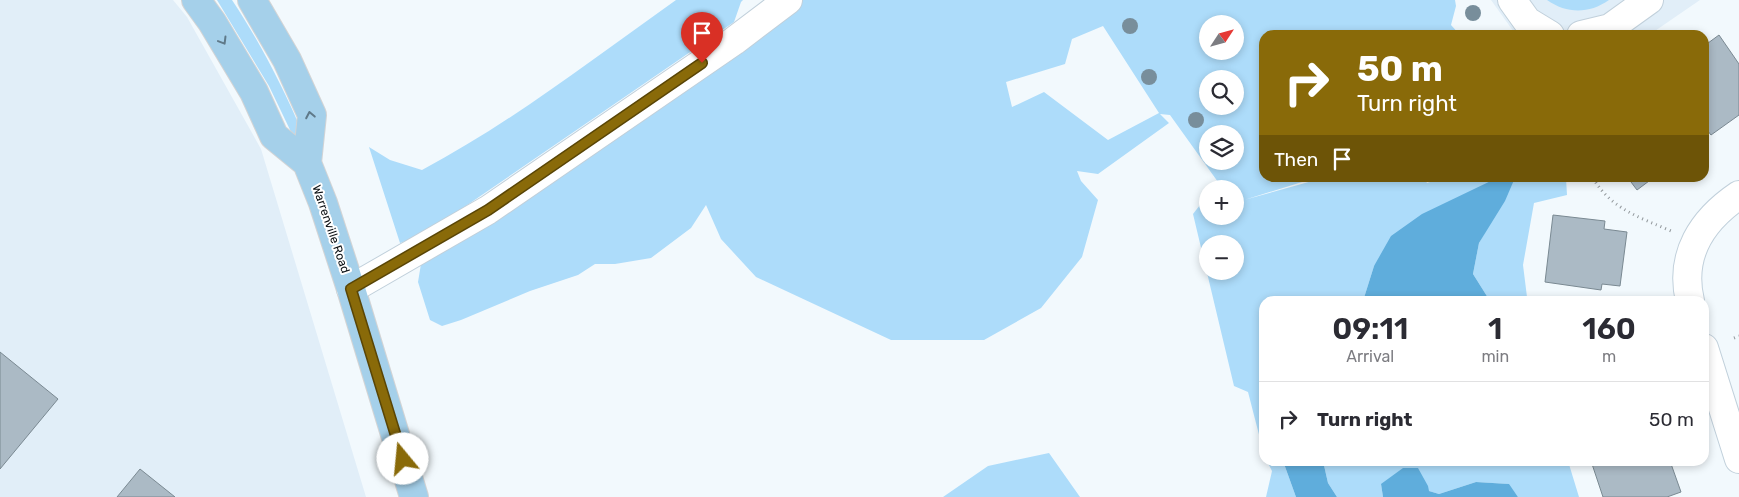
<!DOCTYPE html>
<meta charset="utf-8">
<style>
:root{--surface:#fff;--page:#f2f2f3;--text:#2b2b33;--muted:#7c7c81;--line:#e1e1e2}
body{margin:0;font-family:Rubik,sans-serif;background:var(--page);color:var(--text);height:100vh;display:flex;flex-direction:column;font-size:19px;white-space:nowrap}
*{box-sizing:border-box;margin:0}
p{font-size:16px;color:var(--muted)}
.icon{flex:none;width:28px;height:28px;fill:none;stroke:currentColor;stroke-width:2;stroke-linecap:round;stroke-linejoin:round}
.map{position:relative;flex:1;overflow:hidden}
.panel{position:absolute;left:1259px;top:296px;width:450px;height:170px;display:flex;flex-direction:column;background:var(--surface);border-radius:15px;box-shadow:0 2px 8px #0003}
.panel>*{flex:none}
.hud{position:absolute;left:1259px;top:30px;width:450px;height:152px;border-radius:15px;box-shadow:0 2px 8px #0003;background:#896a09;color:#fff;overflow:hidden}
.needle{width:32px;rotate:54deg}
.controls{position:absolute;left:1199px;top:15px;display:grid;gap:10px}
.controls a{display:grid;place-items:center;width:45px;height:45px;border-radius:50%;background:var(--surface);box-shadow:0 2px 8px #0003;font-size:25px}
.pin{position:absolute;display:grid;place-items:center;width:42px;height:42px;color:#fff;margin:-51px -21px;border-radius:50% 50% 50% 0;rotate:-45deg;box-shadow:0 0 5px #0007}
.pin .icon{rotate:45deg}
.me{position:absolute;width:55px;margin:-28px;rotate:343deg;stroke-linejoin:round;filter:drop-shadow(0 0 4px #0008)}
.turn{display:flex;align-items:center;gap:18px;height:105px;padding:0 15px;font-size:22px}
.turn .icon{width:65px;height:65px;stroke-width:2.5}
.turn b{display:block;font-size:35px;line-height:42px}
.then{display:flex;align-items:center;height:48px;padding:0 15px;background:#0003;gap:10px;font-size:19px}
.eta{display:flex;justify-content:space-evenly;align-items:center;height:85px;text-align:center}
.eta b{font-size:30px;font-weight:600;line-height:35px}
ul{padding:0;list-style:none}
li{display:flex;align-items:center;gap:15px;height:75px;padding:0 15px;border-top:1px solid var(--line)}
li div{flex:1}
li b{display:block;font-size:19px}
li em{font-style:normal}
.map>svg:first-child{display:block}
</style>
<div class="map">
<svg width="1739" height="497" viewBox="0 0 1739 497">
<rect width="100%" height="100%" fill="#f2f9fd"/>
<!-- built -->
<path fill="#e1eef8" d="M 0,0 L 173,0 L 187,17 L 261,149 L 366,497 L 0,497 Z
M 1491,0 L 1700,0 L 1649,35 L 1516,35 Z"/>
<!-- green -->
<path fill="#addcfa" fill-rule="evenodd" d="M 217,0 L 232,0 C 260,42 283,87 303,134 L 292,134 L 269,86 Z
M 676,0 L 743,0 L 741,2 L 734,22 L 422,236 L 400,243 L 369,147 L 390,160 L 422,170 C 512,122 593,59 676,0 Z
M 800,0 L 1455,0 L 1456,6 L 1451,25 L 1460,35 L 1264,35 L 1264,178 L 1315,178 L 1244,200 L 1323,178 L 1424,178 L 1427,183 L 1442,178 L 1566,178 L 1567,195 L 1534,203 L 1523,265 L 1527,297 L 1554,301 L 1490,301 L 1473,274 L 1479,243 L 1489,225 L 1374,266 L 1363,301 L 1264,301 L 1264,454 L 1248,392 L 1234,386 L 1193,214 L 1207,196 L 1208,216 L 1235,216 L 1235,189 L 1223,189 L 1170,115 L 1160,114 L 1169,123 L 1098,174 L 1077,171 L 1081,181 L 1098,200 L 1082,257 L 1041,308 L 984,340 L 891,340 L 756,277 L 721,239 L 706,205 L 691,228 L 651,258 L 615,264 L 595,264 L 578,275 L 530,291 L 461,320 L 442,326 L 430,320 L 418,282 L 421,264 L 430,256 ZM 1208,24 L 1235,24 L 1235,51 L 1208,51 ZM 1103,26 L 1159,113 L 1108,140 L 1044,92 L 1012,107 L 1006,82 L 1065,64 L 1072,39 ZM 1208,79 L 1235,79 L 1235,106 L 1208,106 ZM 1208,134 L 1235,134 L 1235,161 L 1208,161 ZM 1208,244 L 1235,244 L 1235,271 L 1208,271 Z
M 1547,0 L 1609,0 C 1589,14 1567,14 1547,0 Z
M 1049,453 L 1080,497 L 943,497 L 988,466 Z
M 1267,461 L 1283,461 L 1296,497 L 1266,497 L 1272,471 Z
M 1323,461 L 1568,461 L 1579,497 L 1518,497 L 1508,484 L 1476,482 L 1439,494 L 1429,491 L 1381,484 L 1383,497 L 1337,497 L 1328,483 Z"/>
<!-- water -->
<path fill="#5faddc" d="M 1497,178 L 1514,180 L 1505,201 L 1479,243 L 1473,274 L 1490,301 L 1363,301 L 1374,266 L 1391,236 L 1422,214 Z
M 1283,461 L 1323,461 L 1328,483 L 1337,497 L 1296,497 Z
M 1403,468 L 1418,468 L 1428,486 L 1429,491 L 1439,494 L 1476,482 L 1509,484 L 1518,497 L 1383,497 L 1381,484 Z"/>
<!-- building -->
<path fill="#abbac5" stroke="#7a8992" d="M 1719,35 L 1739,64 L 1739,115 L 1711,135 L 1704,126 L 1704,46 Z
M 1628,178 L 1653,178 L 1637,190 Z
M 1553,215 L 1605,221 L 1604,229 L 1627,232 L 1620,286 L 1602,284 L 1601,290 L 1545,282 Z
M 0,352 L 58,399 L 0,469 Z
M 1591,461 L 1670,461 L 1681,492 L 1667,497 L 1603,497 Z
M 140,469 L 175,497 L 117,497 Z"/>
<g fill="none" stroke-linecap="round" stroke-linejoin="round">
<!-- minor casing -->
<g stroke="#c1d0db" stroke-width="30">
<path id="minor" d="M 1512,0 L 1527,21 L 1550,35
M 1581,35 L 1610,28 L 1649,0
M 351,289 L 488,210 L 734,41 L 788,0
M 1690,301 C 1679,255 1702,220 1739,195
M 1704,348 L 1739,459"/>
</g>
<!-- major casing -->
<g stroke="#d3d4d5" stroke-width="30">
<path id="major" d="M 196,0 L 212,22 L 254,92 L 274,136 L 307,163
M 252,0 L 287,60 L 312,115 L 307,163 L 323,203 L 351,289 L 414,497"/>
</g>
<!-- path -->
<path stroke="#92989c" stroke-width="3" stroke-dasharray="1 4" stroke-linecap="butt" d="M 1593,178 C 1611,209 1639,217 1671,231
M 1734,338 L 1739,336"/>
<!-- minor -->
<use href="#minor" stroke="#fff" stroke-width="28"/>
<!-- major -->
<use href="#major" stroke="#a5d0ea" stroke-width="28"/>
</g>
<!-- trees -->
<g fill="#788e9b">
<circle cx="1473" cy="13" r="8"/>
<circle cx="1130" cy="26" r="8"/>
<circle cx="1149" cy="77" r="8"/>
<circle cx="1196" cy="120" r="8"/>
</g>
<!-- one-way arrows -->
<defs><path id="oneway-chevron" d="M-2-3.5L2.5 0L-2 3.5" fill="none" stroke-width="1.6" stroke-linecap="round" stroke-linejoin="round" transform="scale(1.25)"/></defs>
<g stroke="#5f7989">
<use href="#oneway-chevron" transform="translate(223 41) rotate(59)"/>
<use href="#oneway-chevron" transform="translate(310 115) rotate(-101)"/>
</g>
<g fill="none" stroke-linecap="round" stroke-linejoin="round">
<!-- route casing -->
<g stroke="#594506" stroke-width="12">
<path id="route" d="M 403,459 L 351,289 L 488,210 L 702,63"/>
</g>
<!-- route -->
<use href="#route" stroke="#896a09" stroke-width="9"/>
</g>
<g text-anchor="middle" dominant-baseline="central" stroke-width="4" stroke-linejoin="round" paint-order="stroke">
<!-- street labels -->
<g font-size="12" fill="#0a0f13" stroke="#fff">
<text transform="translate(331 229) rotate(71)">Warrenville Road</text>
</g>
</g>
</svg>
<div class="controls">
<a><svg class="needle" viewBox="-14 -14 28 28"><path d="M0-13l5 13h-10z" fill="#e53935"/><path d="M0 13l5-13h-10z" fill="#7c7c81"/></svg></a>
<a><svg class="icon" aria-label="search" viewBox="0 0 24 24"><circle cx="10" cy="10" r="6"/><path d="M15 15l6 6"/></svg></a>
<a><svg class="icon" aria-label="layers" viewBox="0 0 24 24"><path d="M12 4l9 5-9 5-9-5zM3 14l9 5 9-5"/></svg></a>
<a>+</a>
<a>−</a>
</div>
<div class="pin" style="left:702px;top:63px;background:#d93025"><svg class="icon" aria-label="arrive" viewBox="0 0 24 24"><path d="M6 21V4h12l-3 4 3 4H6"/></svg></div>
<svg class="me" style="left:403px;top:459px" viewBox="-20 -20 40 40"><circle r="19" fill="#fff"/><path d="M0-13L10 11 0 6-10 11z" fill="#896a09"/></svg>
<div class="hud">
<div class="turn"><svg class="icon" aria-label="right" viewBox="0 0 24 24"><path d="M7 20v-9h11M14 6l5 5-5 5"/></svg><div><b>50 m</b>Turn right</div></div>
<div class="then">Then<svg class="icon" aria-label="arrive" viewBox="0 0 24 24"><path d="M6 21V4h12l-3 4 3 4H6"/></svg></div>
</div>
<section class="panel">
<div class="eta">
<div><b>09:11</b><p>Arrival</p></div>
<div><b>1</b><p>min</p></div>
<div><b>160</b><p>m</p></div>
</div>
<ul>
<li><svg class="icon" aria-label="right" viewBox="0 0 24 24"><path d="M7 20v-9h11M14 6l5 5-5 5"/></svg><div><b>Turn right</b></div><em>50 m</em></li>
</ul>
</section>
</div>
